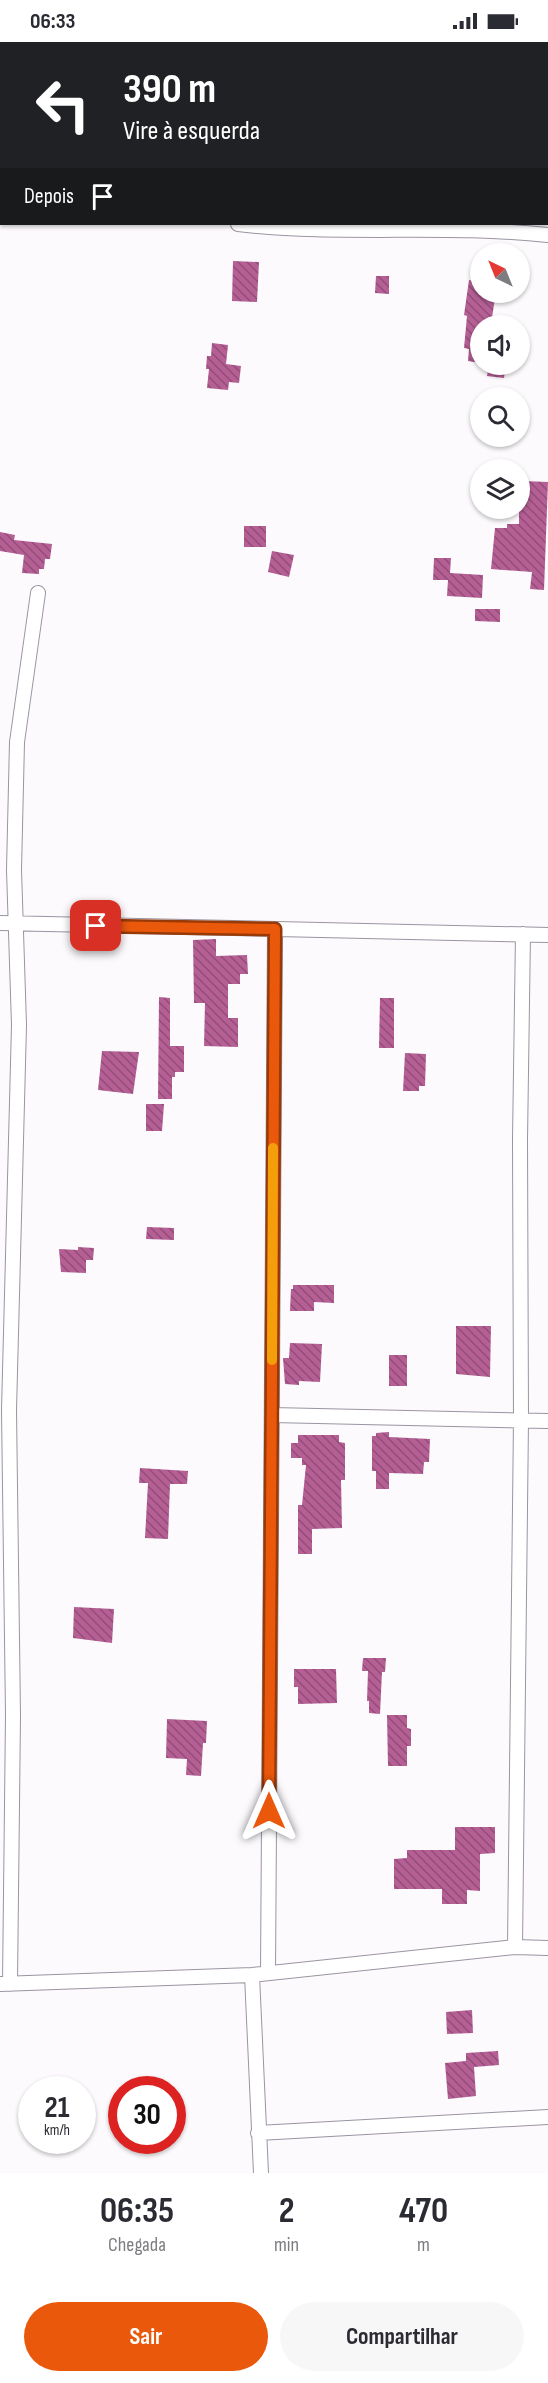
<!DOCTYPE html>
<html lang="pt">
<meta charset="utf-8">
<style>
:root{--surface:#fff;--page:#f7f7f7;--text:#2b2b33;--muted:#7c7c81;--accent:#ea580c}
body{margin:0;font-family:"Sofia Sans Condensed",sans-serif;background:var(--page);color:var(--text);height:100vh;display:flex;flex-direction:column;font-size:22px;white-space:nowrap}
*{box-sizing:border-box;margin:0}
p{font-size:20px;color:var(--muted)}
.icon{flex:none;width:33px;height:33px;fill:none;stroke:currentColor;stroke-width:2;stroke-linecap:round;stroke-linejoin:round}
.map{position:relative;height:2131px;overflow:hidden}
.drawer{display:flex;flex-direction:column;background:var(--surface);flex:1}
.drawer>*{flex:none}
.hud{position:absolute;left:0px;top:0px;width:549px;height:183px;box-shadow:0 2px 4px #0004;background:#202124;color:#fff;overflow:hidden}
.needle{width:39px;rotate:317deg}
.tools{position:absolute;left:470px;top:201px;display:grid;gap:12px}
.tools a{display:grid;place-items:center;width:60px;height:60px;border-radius:50%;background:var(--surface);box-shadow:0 2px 4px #0004;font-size:30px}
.speed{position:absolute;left:18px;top:2034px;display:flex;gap:12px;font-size:30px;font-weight:700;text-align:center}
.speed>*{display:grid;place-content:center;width:78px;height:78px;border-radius:50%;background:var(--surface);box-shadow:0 2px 4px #0004;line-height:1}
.speed small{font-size:15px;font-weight:400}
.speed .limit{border:9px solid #d22;background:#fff;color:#111}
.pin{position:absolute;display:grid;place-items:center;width:51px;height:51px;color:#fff;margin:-26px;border-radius:12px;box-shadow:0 3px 9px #0006}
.me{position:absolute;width:66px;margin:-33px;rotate:0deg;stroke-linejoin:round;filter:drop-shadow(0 0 4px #0008)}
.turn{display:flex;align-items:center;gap:21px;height:126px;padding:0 24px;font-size:27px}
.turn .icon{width:78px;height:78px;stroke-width:2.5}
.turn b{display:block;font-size:42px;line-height:51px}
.then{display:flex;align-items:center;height:57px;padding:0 24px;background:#0003;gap:12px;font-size:22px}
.eta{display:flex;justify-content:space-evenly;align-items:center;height:102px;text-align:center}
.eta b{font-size:36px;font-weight:700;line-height:42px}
.action{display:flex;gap:12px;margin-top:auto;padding:12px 24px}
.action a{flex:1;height:69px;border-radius:36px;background:var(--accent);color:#fff;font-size:24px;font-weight:700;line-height:69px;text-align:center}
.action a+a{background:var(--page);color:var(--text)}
.status{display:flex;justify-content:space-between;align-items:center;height:42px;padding:0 30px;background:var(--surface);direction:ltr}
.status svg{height:16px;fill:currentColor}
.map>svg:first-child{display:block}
</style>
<div class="status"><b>06:33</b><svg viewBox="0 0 49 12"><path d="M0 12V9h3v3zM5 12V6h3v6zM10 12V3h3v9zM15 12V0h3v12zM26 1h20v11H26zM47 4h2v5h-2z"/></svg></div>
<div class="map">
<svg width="548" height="2131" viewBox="0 0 548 2131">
<defs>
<pattern id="building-back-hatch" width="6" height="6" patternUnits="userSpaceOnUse" patternTransform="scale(1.5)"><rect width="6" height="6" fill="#b55f95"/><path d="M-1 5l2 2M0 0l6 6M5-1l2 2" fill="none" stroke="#924d78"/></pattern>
</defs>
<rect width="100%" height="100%" fill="#fcfafd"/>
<!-- building -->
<path fill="url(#building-back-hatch)" d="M 233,219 L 259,220 L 257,260 L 232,259 Z
M 376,234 L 389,234 L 389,252 L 375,251 Z
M 469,238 L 480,240 L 480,250 L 496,250 L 491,282 L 480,281 L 480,321 L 468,319 L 469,307 L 464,306 L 467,274 L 464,273 Z
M 212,301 L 228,303 L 226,322 L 241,324 L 239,341 L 229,340 L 228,348 L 207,346 L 209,327 L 206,327 L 207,314 L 211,314 Z
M 489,322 L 506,322 L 504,336 L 487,334 Z
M 523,439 L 548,440 L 544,548 L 530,547 L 532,530 L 491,527 L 495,486 L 507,486 L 507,482 L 519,482 L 519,452 L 522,452 Z
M 244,484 L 266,484 L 266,505 L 244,505 Z
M 0,490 L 15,493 L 14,498 L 52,502 L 50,517 L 45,517 L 44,527 L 39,527 L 39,532 L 22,531 L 24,513 L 0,509 Z
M 272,509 L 294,513 L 289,535 L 268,530 Z
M 434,516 L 451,516 L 450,531 L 483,533 L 482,556 L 447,554 L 448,538 L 433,538 Z
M 475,567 L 500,567 L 500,580 L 475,579 Z
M 216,897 L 216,914 L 247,913 L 248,932 L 240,932 L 240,942 L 228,942 L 228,976 L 238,976 L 238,1005 L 204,1004 L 205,961 L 194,961 L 193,898 Z
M 159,955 L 170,956 L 170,1004 L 184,1004 L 184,1030 L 175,1030 L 175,1035 L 172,1035 L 172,1057 L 158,1057 Z
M 380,956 L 394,956 L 394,1006 L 379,1006 Z
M 102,1009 L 139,1010 L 133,1052 L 98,1048 Z
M 405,1011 L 426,1012 L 425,1044 L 419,1044 L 419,1049 L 403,1049 Z
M 146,1062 L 164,1062 L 162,1089 L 146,1089 Z
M 147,1185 L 174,1186 L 174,1198 L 146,1197 Z
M 78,1205 L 94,1206 L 93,1218 L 86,1218 L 86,1231 L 61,1230 L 59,1207 L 78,1208 Z
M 293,1243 L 334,1243 L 334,1261 L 314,1260 L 314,1269 L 290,1269 L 291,1247 L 293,1247 Z
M 456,1284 L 491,1284 L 490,1335 L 456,1332 Z
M 290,1301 L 322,1302 L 320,1340 L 299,1339 L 299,1343 L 285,1342 L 283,1316 L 289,1316 Z
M 389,1313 L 407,1313 L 407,1344 L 389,1344 Z
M 389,1390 L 389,1395 L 430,1397 L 429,1420 L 424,1420 L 423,1432 L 389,1431 L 389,1447 L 376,1447 L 376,1429 L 372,1429 L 372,1394 L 376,1394 L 376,1391 Z
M 298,1393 L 339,1393 L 339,1400 L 345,1401 L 345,1438 L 341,1438 L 342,1486 L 312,1487 L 312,1512 L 298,1512 L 298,1463 L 302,1463 L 306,1423 L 302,1423 L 302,1416 L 291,1416 L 291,1401 L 298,1401 Z
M 140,1426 L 188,1429 L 187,1442 L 170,1442 L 168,1497 L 145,1496 L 148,1441 L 139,1441 Z
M 74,1565 L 114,1567 L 112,1601 L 73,1596 Z
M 363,1616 L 386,1616 L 385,1630 L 382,1630 L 380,1672 L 369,1671 L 369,1659 L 367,1659 L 368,1629 L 362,1629 Z
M 294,1627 L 336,1627 L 337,1661 L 298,1662 L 298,1645 L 294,1645 Z
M 387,1673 L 407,1673 L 407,1686 L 411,1687 L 411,1704 L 407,1704 L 407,1724 L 388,1724 Z
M 167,1677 L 207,1679 L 206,1701 L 203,1701 L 201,1734 L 186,1733 L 187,1717 L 166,1716 Z
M 455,1785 L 495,1785 L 495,1811 L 480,1812 L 480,1849 L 467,1848 L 467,1862 L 442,1862 L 442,1847 L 394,1847 L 394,1817 L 407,1816 L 407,1808 L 455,1808 Z
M 472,1968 L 473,1991 L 447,1992 L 446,1970 Z
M 498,2009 L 499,2023 L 474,2025 L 476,2054 L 448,2057 L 445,2021 L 466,2019 L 466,2011 Z"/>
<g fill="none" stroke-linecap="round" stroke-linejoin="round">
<!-- minor casing -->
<g stroke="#9b94a1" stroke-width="16">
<path id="minor" d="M 74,2 L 74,0
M 299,2 L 300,0
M 238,182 C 341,194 445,182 548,193
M 0,881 L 548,893
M 272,1373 L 548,1379
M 515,1905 L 521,1378 L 520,1098 L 523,892
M 268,1931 L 275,887
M 252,1933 L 261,2131
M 0,1942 L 252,1933 L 515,1905 L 548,1906
M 10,1942 L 13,1673 L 9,1368 L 19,983 L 14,828 L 17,700 L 38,551
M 258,2091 L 548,2075"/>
</g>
<!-- minor -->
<use href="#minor" stroke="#fff" stroke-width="14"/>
</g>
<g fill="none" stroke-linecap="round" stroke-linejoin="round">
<!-- route casing -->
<g stroke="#983908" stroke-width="15">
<path id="route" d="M 96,884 L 275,887 L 269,1769"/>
</g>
<!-- route -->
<use href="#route" stroke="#ea580c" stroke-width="10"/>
<!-- slow -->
<path stroke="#f59e0b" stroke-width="10" d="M 272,1318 L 273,1106"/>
</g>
</svg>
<div class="tools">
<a><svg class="needle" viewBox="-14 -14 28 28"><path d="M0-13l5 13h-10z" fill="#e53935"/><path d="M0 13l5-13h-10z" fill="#7c7c81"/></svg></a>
<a><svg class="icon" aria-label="sound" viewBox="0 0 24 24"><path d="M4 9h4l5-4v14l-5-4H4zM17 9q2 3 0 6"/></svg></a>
<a><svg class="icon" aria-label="search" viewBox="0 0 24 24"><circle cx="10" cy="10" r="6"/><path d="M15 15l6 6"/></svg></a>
<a><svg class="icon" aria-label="layers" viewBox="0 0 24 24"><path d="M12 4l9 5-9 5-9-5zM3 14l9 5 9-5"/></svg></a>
</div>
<div class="speed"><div>21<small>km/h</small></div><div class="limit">30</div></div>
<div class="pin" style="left:96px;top:884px;background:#d93025"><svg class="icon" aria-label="arrive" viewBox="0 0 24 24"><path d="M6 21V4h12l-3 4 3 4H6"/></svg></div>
<svg class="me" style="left:269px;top:1769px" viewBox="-20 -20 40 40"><path d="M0-17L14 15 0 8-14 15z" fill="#ea580c" stroke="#fff" stroke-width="4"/></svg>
<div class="hud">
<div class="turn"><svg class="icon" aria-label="left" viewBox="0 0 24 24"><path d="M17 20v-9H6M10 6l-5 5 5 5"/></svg><div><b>390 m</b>Vire à esquerda</div></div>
<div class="then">Depois<svg class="icon" aria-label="arrive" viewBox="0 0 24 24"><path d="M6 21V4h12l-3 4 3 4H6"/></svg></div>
</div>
</div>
<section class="drawer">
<div class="eta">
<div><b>06:35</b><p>Chegada</p></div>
<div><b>2</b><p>min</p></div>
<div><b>470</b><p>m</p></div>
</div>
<div class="action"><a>Sair</a><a>Compartilhar</a></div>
</section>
